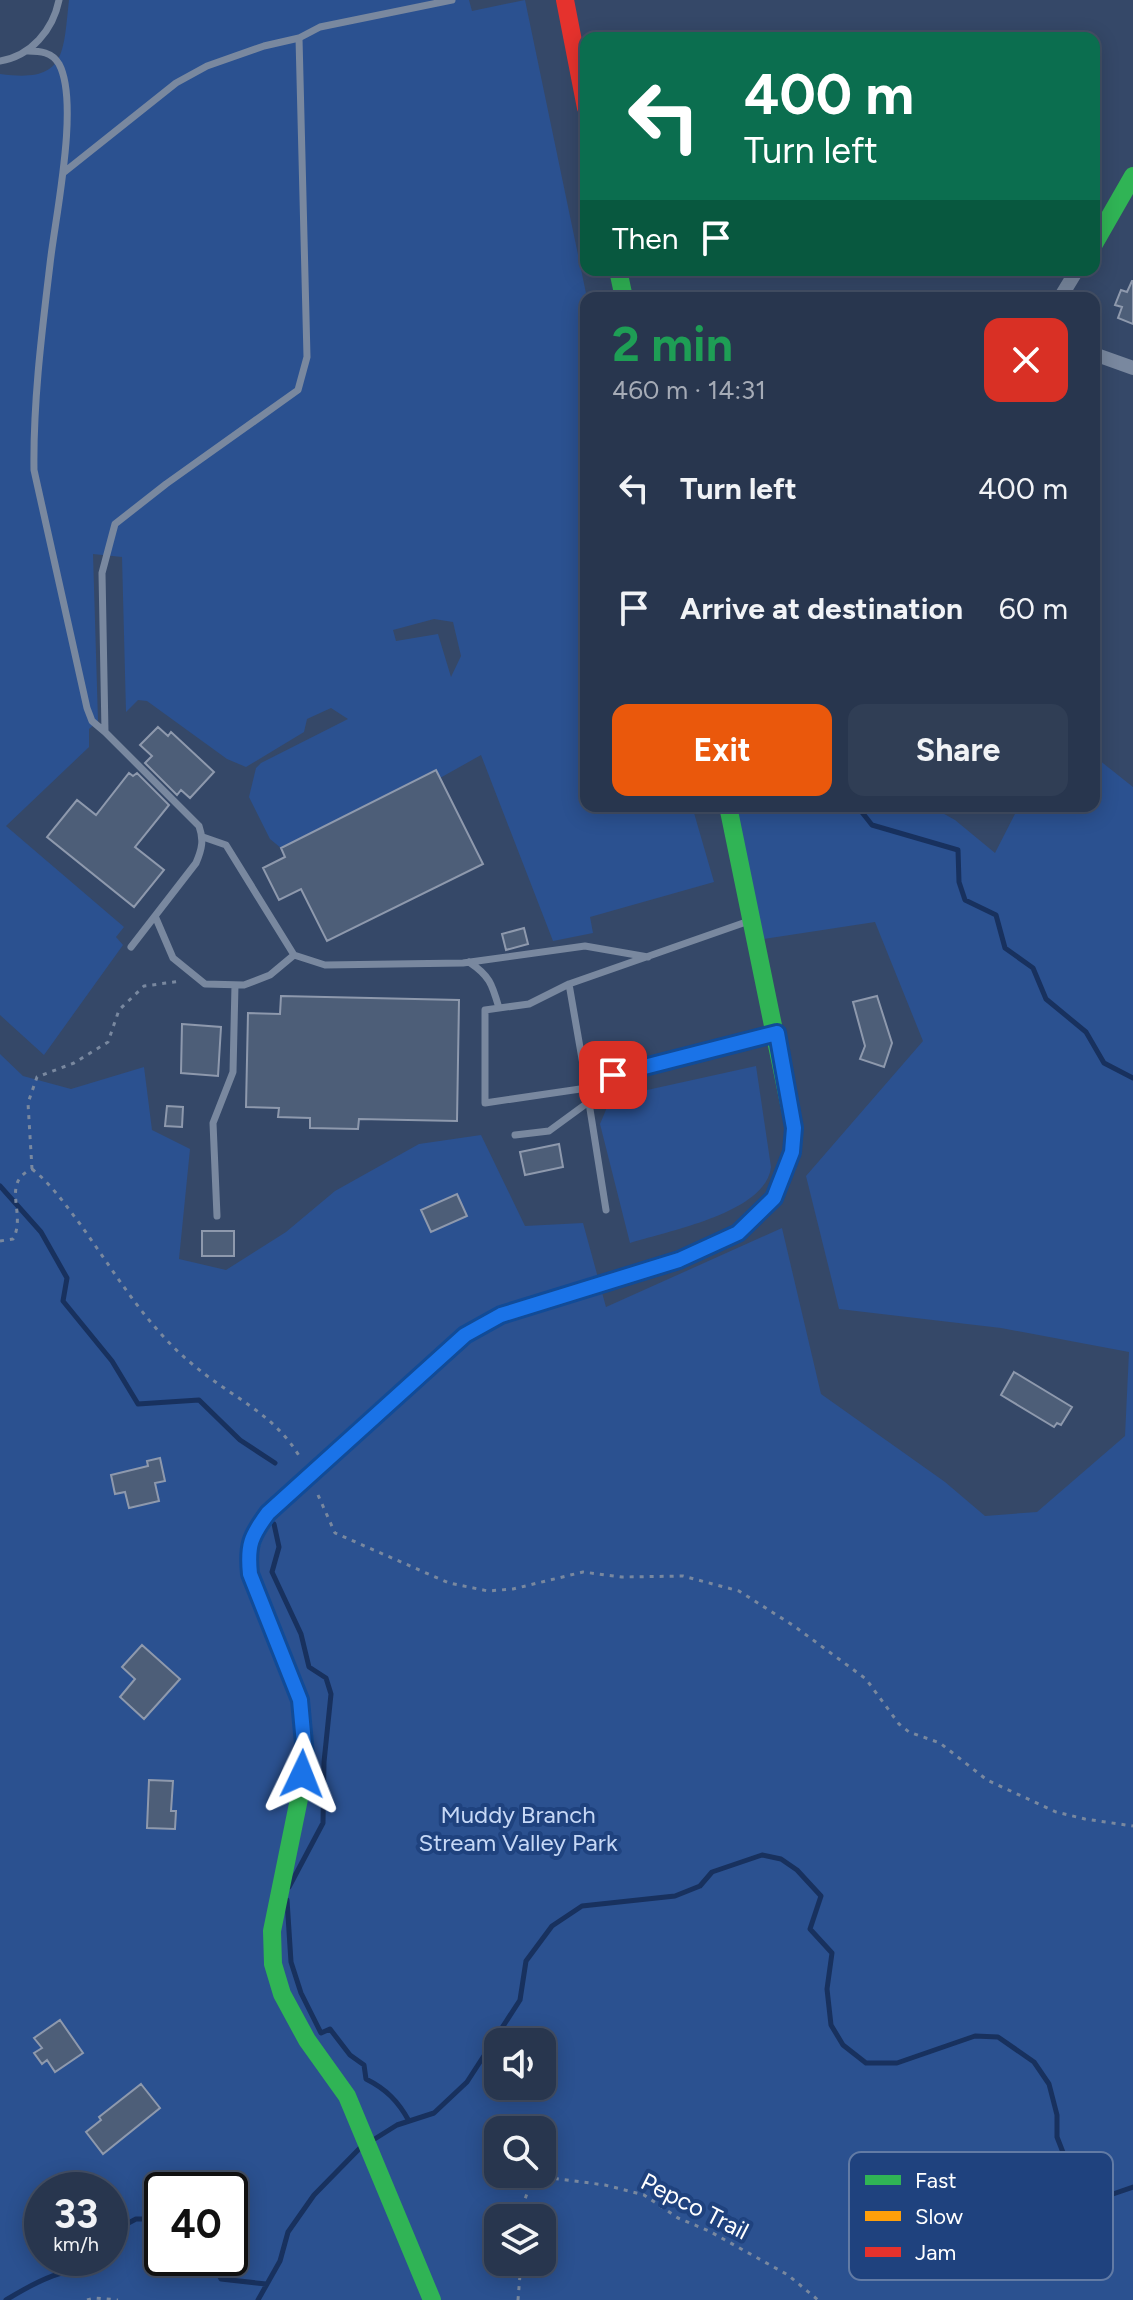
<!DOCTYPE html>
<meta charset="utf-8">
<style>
:root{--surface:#28364e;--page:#303e55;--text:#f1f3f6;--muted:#a5abb6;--line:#445066;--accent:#ea580c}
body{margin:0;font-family:Figtree,sans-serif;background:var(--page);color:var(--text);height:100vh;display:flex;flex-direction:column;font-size:30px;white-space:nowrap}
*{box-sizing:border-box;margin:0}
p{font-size:26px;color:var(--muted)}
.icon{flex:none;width:44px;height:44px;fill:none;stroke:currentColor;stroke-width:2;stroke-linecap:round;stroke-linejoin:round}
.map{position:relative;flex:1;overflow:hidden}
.drawer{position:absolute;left:580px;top:292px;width:520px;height:520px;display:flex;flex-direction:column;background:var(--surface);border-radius:16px;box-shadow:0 4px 20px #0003,0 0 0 2px var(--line)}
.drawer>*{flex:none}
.guide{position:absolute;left:580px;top:32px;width:520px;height:244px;border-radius:16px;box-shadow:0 4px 20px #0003,0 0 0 2px var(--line);background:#0b6e4f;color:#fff;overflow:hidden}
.fabs{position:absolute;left:484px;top:2028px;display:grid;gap:16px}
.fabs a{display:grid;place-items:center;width:72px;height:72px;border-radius:16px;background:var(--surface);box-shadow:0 4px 20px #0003,0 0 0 2px var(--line);font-size:40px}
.speed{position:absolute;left:24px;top:2172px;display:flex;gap:16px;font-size:40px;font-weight:700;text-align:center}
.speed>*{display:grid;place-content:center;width:104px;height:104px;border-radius:50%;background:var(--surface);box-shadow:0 4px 20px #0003,0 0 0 2px var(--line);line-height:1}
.speed small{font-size:20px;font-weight:400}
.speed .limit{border:4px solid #111;border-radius:12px;background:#fff;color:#111}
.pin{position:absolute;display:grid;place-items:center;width:68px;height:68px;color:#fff;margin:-34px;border-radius:16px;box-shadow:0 4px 12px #0006}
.me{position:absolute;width:88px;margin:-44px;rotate:2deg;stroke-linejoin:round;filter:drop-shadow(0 0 6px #0008)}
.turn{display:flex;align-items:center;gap:28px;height:168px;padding:0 32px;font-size:36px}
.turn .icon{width:104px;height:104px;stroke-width:2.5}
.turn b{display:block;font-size:56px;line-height:68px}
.then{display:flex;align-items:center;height:76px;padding:0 32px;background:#0003;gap:16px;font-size:30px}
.round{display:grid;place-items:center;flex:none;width:84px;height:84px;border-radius:16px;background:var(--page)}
.overview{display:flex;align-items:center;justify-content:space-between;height:136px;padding:0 32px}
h1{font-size:48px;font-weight:700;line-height:60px;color:#1e9e55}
.button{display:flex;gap:16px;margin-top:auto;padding:16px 32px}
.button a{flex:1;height:92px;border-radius:16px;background:var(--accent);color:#fff;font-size:32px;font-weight:700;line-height:92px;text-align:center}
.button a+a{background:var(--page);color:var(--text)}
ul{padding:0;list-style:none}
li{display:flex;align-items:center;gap:24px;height:120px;padding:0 32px}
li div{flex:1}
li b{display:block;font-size:30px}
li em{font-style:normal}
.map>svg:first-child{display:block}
</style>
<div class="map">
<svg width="1133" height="2300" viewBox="0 0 1133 2300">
<rect width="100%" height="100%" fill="#354868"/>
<!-- green -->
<path fill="#2b5190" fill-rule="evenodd" d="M 69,0 L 469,0 L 472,11 L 525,0 L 587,298 L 586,806 L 692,806 L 714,882 L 590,917 L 593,933 L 553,941 L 481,755 L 440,778 L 436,771 L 281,848 L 270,839 L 249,797 L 256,768 L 261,763 L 348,719 L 331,708 L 307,719 L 304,732 L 246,767 L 227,759 L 147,701 L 138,700 L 126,712 L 122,557 L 93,554 L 98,721 L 89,729 L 89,747 L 6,826 L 124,927 L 116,937 L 123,945 L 44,1055 L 0,1015 L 0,74 C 66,83 63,55 69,0 ZM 434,619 L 453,622 L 461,656 L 451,677 L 438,634 L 396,641 L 393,630 Z
M 1094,756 L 1133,787 L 1133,2300 L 0,2300 L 0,1054 L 23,1076 L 71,1089 L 144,1067 L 152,1130 L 190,1149 L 179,1259 L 226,1270 L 286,1232 L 335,1191 L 419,1144 L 481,1135 L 525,1226 L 583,1223 L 606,1307 L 782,1228 L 821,1394 L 945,1482 L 985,1516 L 1037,1512 L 1125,1436 L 1129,1352 L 1001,1328 L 839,1309 L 806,1176 L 923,1041 L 875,922 L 757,940 L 728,806 L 930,806 L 955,820 L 995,853 L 1019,806 L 1094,806 ZM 498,2042 L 542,2042 L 542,2086 L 498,2086 ZM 498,2130 L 542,2130 L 542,2174 L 498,2174 ZM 42,2190 L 110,2190 L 110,2258 L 42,2258 ZM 162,2190 L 230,2190 L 230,2258 L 162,2258 ZM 498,2218 L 542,2218 L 542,2262 L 498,2262 Z
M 756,1066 L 771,1167 C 766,1213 667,1231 630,1243 L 600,1124 L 608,1105 L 626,1102 L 629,1094 Z"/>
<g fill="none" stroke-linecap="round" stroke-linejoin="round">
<!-- stream -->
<path stroke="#18315e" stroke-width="5" d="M 857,806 L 872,825 L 958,850 L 959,882 L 965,900 L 996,915 L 1005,948 L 1033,968 L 1046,999 L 1086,1032 L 1104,1063 L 1133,1078
M 0,1186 L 41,1232 L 67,1278 L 63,1301 L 112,1361 L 138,1404 L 199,1400 L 240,1440 L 275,1463
M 274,1524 L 279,1547 L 272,1572 L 301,1634 L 309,1667 L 326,1678 L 331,1694 L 324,1762 L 323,1823 L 289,1887
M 287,1900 L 291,1962 L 301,1993 L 321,2033 L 330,2029 L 350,2055 L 364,2065 L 366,2079 C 386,2089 398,2101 409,2121
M 373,2140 L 397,2125 L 434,2113 L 467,2082 L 520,2000 L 526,1961 L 552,1926 L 582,1906 L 675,1896 L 700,1886 L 712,1872 L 762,1855 L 781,1859 L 797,1870 L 821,1896 L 810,1929 L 832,1953 L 827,1989 L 831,2025 L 843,2045 L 866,2063 L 897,2063 L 975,2036 L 998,2037 L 1034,2062 L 1049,2084 L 1057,2115 L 1057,2137 L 1064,2155 L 1070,2183 L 1088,2196 L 1110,2195 L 1133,2187
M 199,2190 L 218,2190
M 230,2195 L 242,2204 L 230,2215
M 110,2257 L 118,2244 L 119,2228 L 136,2219 L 162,2219
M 224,2258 L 216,2269 L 221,2279 L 266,2284
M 6,2300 C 42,2278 62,2269 104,2266 L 109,2258
M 258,2300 L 280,2261 L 288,2232 L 314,2195 L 361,2147"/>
</g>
<!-- building -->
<path fill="#4d5e78" stroke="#8e99ad" stroke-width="2" d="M 1132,281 L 1133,281 L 1133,324 L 1118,318 L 1122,307 L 1115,305 L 1121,290 L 1127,292 Z
M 158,727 L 168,736 L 171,732 L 214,772 L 190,798 L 181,790 L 177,795 L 145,763 L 152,756 L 140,745 Z
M 436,770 L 483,864 L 327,941 L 301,889 L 279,900 L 263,868 L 285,857 L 281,848 Z
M 129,773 L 133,776 L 137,773 L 169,805 L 135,847 L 164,870 L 134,907 L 47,837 L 77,800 L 96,815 Z
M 524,928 L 528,944 L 506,950 L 502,934 Z
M 281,996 L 459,1000 L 457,1121 L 359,1119 L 358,1129 L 310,1128 L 310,1118 L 278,1117 L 279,1108 L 246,1107 L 248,1013 L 280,1014 Z
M 877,996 L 892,1043 L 884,1067 L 860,1059 L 865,1046 L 853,1002 Z
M 182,1024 L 221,1027 L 218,1076 L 181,1073 Z
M 167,1106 L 183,1107 L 182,1127 L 165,1126 Z
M 559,1144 L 563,1167 L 525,1175 L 520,1152 Z
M 457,1194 L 467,1216 L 431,1232 L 421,1210 Z
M 202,1231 L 234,1231 L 234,1256 L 202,1256 Z
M 1014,1372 L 1072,1407 L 1061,1425 L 1057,1423 L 1054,1427 L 1001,1395 Z
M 160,1458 L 165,1481 L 155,1483 L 159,1501 L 129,1508 L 125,1492 L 115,1494 L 111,1475 L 148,1466 L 147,1461 Z
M 142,1645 L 180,1679 L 144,1719 L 120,1697 L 135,1679 L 122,1667 Z
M 149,1780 L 173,1781 L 171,1811 L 176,1811 L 175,1829 L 147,1828 Z
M 60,2020 L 83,2053 L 55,2072 L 47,2060 L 42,2064 L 34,2053 L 42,2048 L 34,2038 Z
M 141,2084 L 160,2108 L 103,2154 L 86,2132 L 101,2120 L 99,2117 Z"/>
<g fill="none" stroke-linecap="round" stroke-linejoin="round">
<!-- path -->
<path stroke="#79889f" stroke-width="3" stroke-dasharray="4 6" stroke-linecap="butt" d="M 32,1169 C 51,1184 65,1204 80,1224 C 114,1271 146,1326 191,1363 C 230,1397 274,1412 301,1459
M 32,1169 L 28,1103 L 37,1077 L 74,1063 L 108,1042 L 119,1010 L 144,986 L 182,981
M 0,1241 L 13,1239 C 27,1214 0,1183 32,1169
M 318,1495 L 335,1533 L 449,1583 L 488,1591 L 513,1589 L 583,1572 L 622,1577 L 683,1576 L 739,1591 L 794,1626 L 866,1679 L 899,1724 L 909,1732 L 940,1743 L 987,1780 L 1056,1812 L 1085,1819 L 1133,1826
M 523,2218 L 524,2202 L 530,2185 L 551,2178 L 605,2185 L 644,2195 L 678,2218 L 709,2231 L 788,2275 L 818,2300
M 87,2300 L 95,2298 L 118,2300
M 518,2300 L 521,2262"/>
<!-- lane -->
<path stroke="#79889f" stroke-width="7" d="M 28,51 C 40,51 52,52 59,64 C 80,103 55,218 50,264 C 42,331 33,402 34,470 L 87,708 L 92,721 L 105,732
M 0,61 C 31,56 53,30 59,0
M 63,173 L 176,83 L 207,66 L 264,46 L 299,38
M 203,837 L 226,845 L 294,955 L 325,965 L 463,963 L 585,946 L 648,957
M 155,916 L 173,958 L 205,984 L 244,985 L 270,975 L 294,955
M 749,921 L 569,984 L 586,1082 L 774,1034
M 131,947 L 196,863 C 202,849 204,840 199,826 L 105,732 L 102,573 L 115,524 L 166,484 L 298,390 L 307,357 L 299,38 L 320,27 L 452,0
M 469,962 C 490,976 492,984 499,1008
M 569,984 L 529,1004 L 485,1010 L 485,1103 L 587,1088
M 586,1084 L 606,1210
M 515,1135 L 549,1131 L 590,1101
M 217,1216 L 213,1123 L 233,1072 L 235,985"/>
<!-- street -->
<path stroke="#79889f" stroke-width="14" d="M 1060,298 L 1077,270
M 1094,354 L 1133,368"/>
<!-- fast -->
<path stroke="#30b455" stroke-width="18" d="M 1094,244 L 1133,176
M 618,270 L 624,298
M 728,806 L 794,1128 L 792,1152 L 784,1172
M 357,1432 L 268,1513 L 254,1535 L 250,1548 L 250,1574 L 300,1700 L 305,1755 L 300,1794 L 272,1931 L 273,1964 L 282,1994 L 307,2040 L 347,2096 L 432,2300"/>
<!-- slow -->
<path stroke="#ff9f0a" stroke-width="18" d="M 357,1432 L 465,1335 L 501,1315 L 679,1260 L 738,1233 L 774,1198 L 784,1172"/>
<!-- jam -->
<path stroke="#e5322d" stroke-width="18" d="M 565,0 L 586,108"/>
</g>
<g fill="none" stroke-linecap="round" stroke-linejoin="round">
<!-- route casing -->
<g stroke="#114b97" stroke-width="20">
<path id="route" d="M 302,1774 L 305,1755 L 300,1700 L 250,1574 C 247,1545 251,1536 268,1513 L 465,1335 L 501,1315 L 679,1260 L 738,1233 L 774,1198 L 792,1152 L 794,1128 L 777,1033 L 613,1075"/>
</g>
<!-- route -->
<use href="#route" stroke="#1a73e8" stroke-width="14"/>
</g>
<g text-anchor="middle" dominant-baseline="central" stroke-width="8" stroke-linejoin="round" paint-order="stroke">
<!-- park labels -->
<g font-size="24" fill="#c6d8f6" stroke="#1f427e">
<text x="518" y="1814">Muddy Branch<tspan x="518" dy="28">Stream Valley Park</tspan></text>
</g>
<!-- street labels -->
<g font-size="24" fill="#fff" stroke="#1f427e">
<text transform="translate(695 2206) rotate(27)">Pepco Trail</text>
</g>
</g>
<!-- legend -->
<rect x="849" y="2152" width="264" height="128" rx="12" fill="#1f427e" stroke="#627ba5" stroke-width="2"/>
<rect x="865" y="2175" width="36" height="10" fill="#30b455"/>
<rect x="865" y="2211" width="36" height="10" fill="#ff9f0a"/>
<rect x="865" y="2247" width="36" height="10" fill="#e5322d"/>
<g font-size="22" fill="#fff">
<text x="915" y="2188">Fast</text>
<text x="915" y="2224">Slow</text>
<text x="915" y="2260">Jam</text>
</g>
</svg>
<div class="fabs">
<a><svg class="icon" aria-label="sound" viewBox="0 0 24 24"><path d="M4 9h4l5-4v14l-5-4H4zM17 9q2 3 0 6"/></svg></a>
<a><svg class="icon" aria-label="search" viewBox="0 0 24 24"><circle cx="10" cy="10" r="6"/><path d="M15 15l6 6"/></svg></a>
<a><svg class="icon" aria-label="layers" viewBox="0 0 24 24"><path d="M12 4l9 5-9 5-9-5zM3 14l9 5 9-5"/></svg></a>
</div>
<div class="speed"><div>33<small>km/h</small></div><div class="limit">40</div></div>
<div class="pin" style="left:613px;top:1075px;background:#d93025"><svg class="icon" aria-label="arrive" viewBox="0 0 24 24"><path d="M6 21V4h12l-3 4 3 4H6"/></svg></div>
<svg class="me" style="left:302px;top:1774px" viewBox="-20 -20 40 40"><path d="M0-17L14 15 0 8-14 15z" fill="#1a73e8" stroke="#fff" stroke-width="4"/></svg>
<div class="guide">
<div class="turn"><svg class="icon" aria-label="left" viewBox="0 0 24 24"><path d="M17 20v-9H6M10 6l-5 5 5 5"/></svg><div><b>400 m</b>Turn left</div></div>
<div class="then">Then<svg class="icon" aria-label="arrive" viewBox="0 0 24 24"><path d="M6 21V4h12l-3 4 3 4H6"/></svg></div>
</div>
<section class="drawer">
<div class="overview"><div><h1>2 min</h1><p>460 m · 14:31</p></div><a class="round" style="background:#d93025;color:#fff"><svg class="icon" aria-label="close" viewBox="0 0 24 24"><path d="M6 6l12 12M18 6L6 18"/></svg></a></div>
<ul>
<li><svg class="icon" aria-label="left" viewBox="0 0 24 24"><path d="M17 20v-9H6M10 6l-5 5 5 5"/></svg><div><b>Turn left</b></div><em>400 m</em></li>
<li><svg class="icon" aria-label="arrive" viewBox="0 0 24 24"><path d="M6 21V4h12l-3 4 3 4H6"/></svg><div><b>Arrive at destination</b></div><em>60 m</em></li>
</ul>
<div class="button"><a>Exit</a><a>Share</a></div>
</section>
</div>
